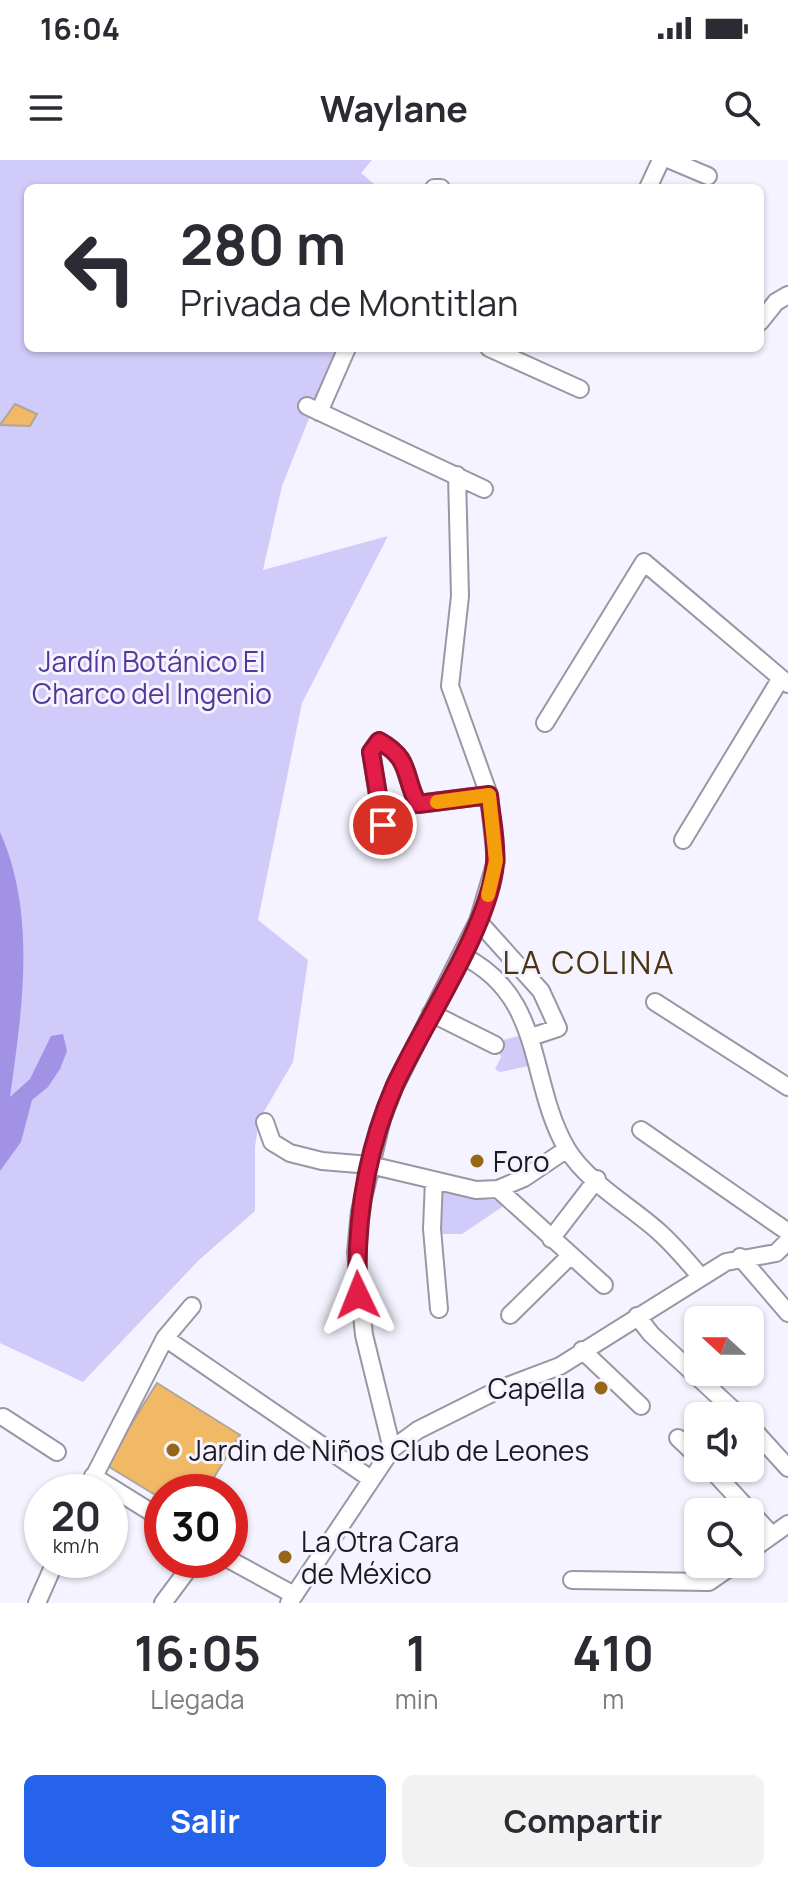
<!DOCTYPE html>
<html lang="es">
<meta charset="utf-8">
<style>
:root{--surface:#fff;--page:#f2f2f3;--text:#2b2b33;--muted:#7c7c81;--accent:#2563eb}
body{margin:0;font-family:Manrope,sans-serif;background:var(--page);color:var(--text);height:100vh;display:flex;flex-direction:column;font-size:30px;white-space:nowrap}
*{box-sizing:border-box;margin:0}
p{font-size:26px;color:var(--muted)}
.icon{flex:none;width:44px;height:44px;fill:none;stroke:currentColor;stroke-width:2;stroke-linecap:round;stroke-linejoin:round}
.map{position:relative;height:1443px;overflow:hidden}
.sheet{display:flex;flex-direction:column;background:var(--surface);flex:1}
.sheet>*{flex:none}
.banner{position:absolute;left:24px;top:24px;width:740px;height:168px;border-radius:12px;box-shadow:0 2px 6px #0004;background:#fff;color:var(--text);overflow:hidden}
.needle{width:52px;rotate:291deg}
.fabs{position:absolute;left:684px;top:1146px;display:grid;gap:16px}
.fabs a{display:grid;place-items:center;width:80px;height:80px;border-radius:12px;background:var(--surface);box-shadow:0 2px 6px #0004;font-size:40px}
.speed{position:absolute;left:24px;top:1314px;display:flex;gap:16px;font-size:40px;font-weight:700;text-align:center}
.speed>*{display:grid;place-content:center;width:104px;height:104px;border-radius:50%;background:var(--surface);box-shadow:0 2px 6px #0004;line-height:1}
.speed small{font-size:20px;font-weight:400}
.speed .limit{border:12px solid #d22;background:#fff;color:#111}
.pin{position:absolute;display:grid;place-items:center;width:68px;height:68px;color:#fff;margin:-34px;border:4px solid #fff;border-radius:50%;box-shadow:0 2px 8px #0007}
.me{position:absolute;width:88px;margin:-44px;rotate:358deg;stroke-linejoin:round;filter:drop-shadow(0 0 6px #0008)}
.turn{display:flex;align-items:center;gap:28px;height:168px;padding:0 24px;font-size:36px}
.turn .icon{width:104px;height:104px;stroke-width:2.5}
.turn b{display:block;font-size:56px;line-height:68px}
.eta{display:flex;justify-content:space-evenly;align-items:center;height:136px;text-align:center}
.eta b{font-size:48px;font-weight:700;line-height:56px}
.primary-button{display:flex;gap:16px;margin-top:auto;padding:16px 24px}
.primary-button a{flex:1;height:92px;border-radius:12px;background:var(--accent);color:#fff;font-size:32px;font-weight:700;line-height:92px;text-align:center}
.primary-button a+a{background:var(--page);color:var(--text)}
.status{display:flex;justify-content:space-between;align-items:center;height:56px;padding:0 40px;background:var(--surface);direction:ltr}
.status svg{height:22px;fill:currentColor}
header{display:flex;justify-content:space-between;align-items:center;height:104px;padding:0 24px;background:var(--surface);font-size:36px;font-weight:700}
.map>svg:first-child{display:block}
</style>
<div class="status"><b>16:04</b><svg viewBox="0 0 49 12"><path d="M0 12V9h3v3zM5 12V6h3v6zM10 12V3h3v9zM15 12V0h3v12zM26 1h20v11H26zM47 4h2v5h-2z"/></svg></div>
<header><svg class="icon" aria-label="menu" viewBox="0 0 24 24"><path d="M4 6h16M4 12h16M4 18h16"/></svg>Waylane<svg class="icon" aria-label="search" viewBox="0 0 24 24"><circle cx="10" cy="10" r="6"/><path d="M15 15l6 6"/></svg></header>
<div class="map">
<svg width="788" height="1443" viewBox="0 0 788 1443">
<rect width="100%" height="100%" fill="#f4f3ff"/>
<!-- green -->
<path fill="#d1cbf9" d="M 0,0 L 372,0 L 361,13 L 379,28 L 28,28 L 28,188 L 337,188 L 282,326 L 263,410 L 388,376 L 302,543 L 258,760 L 308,800 L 293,902 L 259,960 L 255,987 L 255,1051 L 199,1100 L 83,1222 L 0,1183 Z
M 526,874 L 534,905 L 500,912 L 495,909 L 501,897 L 496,882 Z
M 439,1028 L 489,1040 L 503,1039 L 508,1043 L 462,1074 L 439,1074 Z"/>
<!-- water -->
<path fill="#a192e5" d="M 0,672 C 37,755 22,850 10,937 L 30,919 L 51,876 L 63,874 L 67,891 L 60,909 L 48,927 L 32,940 L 21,982 L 0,1011 Z"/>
<!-- building -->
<path fill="#f1b966" stroke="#afa699" stroke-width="2" d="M 15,244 L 37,254 L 30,266 L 0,265 Z
M 157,1223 L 240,1275 L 205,1332 L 162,1332 L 162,1339 L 106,1305 Z"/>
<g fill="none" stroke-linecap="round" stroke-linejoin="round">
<!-- minor casing -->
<g stroke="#9897a5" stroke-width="20">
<path id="minor" d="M 670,0 L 708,16
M 434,28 L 441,28
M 648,28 L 661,0
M 760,162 L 776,142 L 788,135
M 489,188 L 580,229
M 307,246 L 484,329
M 319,252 L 347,188
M 545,563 L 644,402 L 788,524
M 383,665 L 371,592 L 379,581 C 412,599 403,616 418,644 L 489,635
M 683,680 L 781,518
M 478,761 L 541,831 L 558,868 L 531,877
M 461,795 C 546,836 527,921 567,989 C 587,1022 630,1046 658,1071 C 674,1085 687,1101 700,1116
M 655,842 L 788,927
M 431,853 L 495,885
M 265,962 L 272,982 L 290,993 L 322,1001 L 370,1005 L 476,1030 L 498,1029 L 524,1018 L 567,989
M 641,970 L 788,1072
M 434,1020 L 432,1069 L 439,1149
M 498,1029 L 604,1125
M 551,1079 L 597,1019
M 740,1097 L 788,1153
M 510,1155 L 570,1096
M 637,1156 L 651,1174 L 740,1256
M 165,1178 L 371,1319
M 582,1190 L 641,1246
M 3,1257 L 57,1292
M 750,1266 L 788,1308
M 678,1278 L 698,1297
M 392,1289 L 364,1175 L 356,1092 L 360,1051 L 382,959 L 394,928 L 478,761 L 496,701 L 489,635 L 450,526 L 460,436 L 457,315
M 710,1308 L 771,1374
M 93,1316 L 162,1359
M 86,1332 L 165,1178 L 192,1146
M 750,1391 L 788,1364
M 230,1400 L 294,1435
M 572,1420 L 709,1422 L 735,1404
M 37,1443 L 56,1400
M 163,1443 L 195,1400
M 289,1443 L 392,1289 L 418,1270 L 502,1228 L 560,1206 L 726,1102 L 776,1093 L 788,1081"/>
</g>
<!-- minor -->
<use href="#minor" stroke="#fff" stroke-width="16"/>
</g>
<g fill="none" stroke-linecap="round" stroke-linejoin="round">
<!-- route casing -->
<g stroke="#92132f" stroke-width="20">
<path id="route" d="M 358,1135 C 355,1064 366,991 395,925 C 423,864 490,766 495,703 C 497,681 491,657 489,635 L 418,644 C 403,616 412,599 379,581 L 371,592 L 383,665"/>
</g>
<!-- route -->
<use href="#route" stroke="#e11d48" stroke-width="14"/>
<!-- slow -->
<path stroke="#f59e0b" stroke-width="14" d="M 437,642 L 489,635 L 496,701 L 488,735"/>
</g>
<!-- markers -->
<g fill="#966716" stroke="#f4f3ff" stroke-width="3">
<circle cx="477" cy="1001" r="8"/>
<circle cx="601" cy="1228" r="8"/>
<circle cx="173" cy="1290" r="8"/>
<circle cx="285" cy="1397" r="8"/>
</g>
<g text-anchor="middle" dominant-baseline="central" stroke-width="6" stroke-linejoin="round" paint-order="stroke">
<!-- park labels -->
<g font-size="28" fill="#533898" stroke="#f4f3ff">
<text x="152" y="501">Jardín Botánico El<tspan x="152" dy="32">Charco del Ingenio</tspan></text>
</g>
<!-- poi labels -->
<g font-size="28" fill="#1b1a1f" stroke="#f4f3ff" text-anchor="start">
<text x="493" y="1001">Foro</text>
<text x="585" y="1228" text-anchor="end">Capella</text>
<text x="189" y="1290">Jardin de Niños Club de Leones</text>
<text x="301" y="1381">La Otra Cara<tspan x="301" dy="32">de México</tspan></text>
</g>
<!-- quarter labels -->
<g font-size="32" letter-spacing="2" fill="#4b3410" stroke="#f4f3ff">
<text x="589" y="802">LA COLINA</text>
</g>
</g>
</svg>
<div class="fabs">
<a><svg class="needle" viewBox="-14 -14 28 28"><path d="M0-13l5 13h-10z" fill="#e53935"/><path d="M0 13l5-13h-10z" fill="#7c7c81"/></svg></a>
<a><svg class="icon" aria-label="sound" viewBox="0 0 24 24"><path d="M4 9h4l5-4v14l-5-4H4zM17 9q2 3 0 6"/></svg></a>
<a><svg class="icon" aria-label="search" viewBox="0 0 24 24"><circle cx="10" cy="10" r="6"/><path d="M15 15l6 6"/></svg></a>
</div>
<div class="speed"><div>20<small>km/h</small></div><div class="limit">30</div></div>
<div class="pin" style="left:383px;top:665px;background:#d93025"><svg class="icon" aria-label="arrive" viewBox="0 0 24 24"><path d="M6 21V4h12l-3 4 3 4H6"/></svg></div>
<svg class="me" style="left:358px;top:1135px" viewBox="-20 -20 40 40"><path d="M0-17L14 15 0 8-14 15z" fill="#e11d48" stroke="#fff" stroke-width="4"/></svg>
<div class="banner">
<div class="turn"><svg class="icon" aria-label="left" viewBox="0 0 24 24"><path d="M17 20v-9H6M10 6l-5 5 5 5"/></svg><div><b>280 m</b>Privada de Montitlan</div></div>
</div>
</div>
<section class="sheet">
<div class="eta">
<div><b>16:05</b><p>Llegada</p></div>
<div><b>1</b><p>min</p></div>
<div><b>410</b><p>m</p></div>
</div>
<div class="primary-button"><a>Salir</a><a>Compartir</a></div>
</section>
